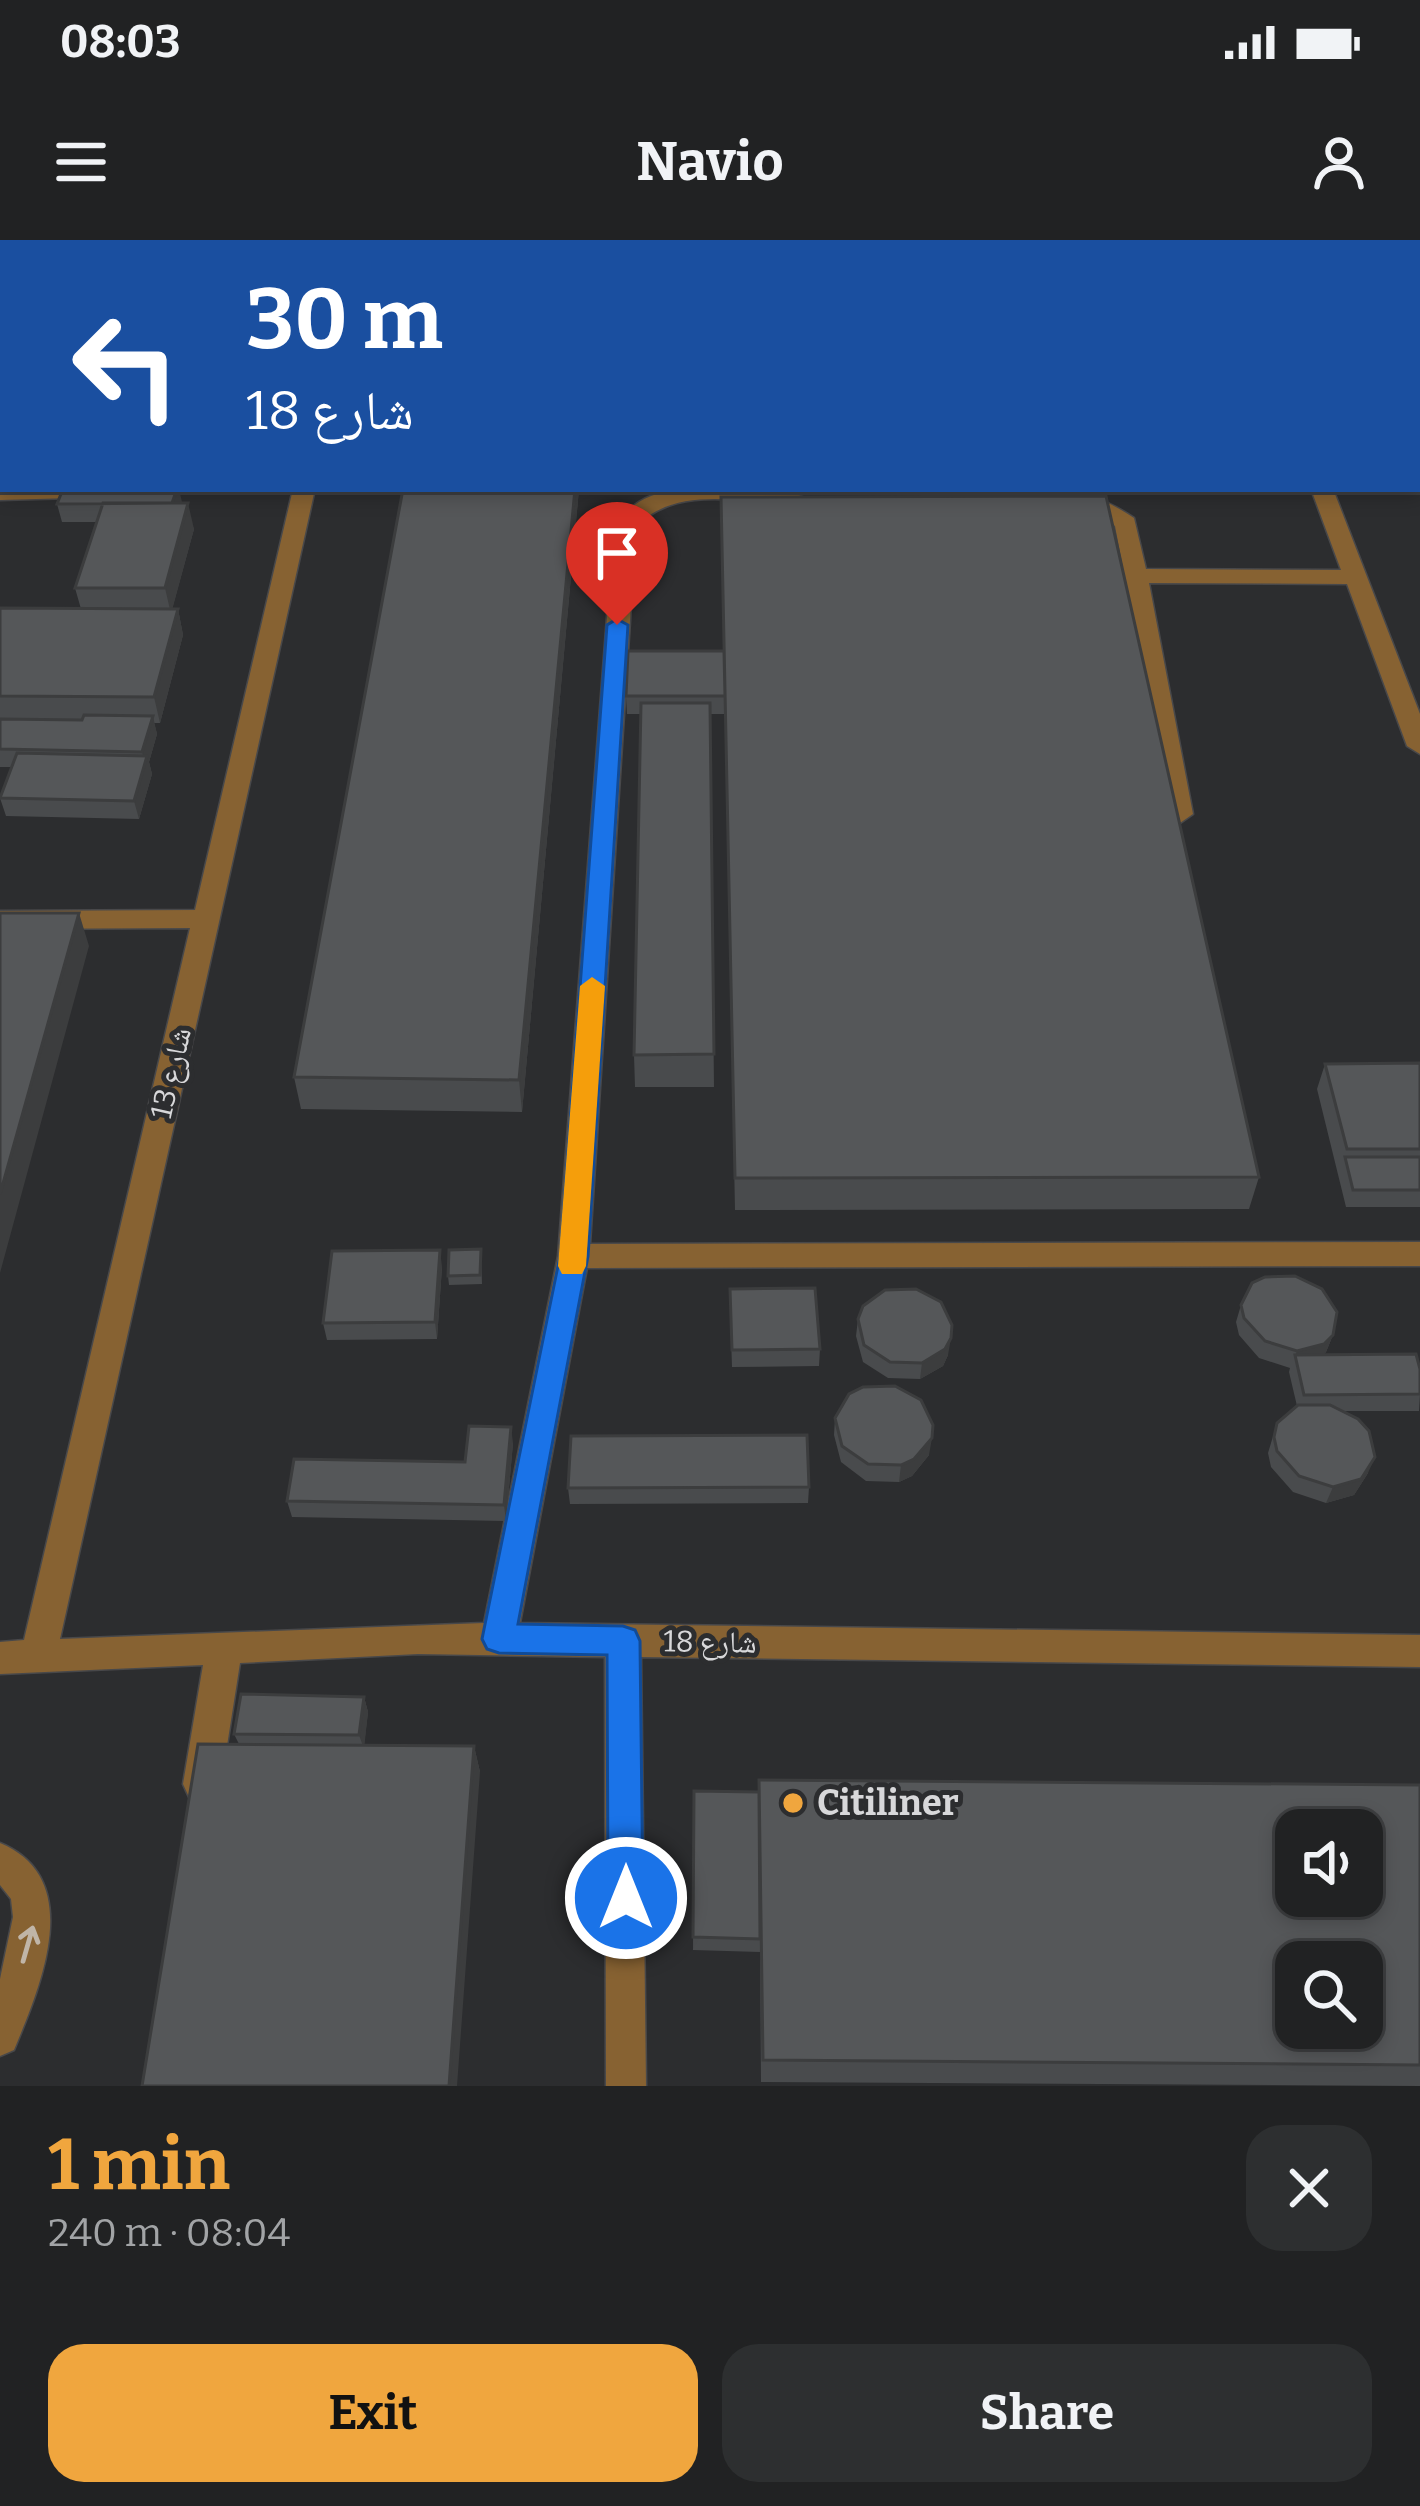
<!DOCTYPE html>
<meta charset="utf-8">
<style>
:root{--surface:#212223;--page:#2d2f30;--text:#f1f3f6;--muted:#a2a4a6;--line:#3e3f41;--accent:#f0a63e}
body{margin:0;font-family:Bitter,"Noto Naskh Arabic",serif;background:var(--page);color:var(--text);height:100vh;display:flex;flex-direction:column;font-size:45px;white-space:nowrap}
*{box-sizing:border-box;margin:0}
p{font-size:39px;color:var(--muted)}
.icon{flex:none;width:66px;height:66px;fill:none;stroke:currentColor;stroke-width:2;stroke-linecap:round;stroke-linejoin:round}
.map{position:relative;height:1846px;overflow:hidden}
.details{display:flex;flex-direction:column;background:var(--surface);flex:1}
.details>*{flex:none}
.hud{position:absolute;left:0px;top:0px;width:1422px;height:252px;box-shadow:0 6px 18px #0003,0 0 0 3px var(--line);background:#1a4fa0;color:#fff;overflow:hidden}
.buttons{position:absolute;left:1275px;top:1569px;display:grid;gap:24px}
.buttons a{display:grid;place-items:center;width:108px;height:108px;border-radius:24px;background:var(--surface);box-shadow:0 6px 18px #0003,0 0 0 3px var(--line);font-size:60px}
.pin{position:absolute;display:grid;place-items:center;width:102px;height:102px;color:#fff;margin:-123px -51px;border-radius:50% 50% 50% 0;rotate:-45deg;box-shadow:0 0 12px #0007}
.pin .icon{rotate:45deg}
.me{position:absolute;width:132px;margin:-66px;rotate:0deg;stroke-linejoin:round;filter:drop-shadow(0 0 9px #0008)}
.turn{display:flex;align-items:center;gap:42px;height:252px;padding:0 48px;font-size:54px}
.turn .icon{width:156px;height:156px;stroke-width:2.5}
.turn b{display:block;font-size:84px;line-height:102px}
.round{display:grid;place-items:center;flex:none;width:126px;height:126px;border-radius:36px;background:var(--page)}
.head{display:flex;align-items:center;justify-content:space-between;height:204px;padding:0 48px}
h1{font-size:72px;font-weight:700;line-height:90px;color:var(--accent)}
.action{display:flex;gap:24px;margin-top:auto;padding:24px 48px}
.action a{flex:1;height:138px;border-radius:36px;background:var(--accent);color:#111;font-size:48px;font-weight:700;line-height:138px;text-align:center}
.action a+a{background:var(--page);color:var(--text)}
.status{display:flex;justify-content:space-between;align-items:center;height:84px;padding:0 60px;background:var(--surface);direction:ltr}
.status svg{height:33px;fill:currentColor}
header{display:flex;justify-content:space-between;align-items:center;height:156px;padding:0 48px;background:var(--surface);font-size:54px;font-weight:700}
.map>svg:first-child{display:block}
</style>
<div class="status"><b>08:03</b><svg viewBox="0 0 49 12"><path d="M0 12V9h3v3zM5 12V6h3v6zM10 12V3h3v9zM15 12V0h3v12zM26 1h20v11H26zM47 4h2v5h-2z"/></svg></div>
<header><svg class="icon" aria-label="menu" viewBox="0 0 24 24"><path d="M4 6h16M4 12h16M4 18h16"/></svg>Navio<svg class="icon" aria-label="person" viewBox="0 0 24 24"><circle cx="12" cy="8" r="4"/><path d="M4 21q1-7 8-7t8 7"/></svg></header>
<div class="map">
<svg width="1420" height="1846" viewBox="0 0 1420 1846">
<rect width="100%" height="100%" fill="#2c2d2f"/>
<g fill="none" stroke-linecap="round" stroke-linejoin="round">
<!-- minor casing -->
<g stroke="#48484a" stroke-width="3">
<path id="minor" d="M 349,0 L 369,0 L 348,3 Z
M 954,0 L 974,0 L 974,3 L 954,3 Z
M 1419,33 L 1420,33 L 1420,45 L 1419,45 Z
M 0,110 L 3,110 L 3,122 L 0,122 Z
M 0,157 L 3,157 L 0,171 Z
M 0,246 L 3,249 L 158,249 L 147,256 L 0,260 Z
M 293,249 L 315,249 L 60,1399 L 484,1383 L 558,1016 L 614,286 C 624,273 635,262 651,256 C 678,246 783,241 804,258 L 793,265 C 741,262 675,245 636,287 L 590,1004 L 1420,1002 L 1420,1026 L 587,1028 L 520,1383 L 1420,1395 L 1420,1427 L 641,1417 L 646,1846 L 606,1846 L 605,1417 L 418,1414 L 240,1423 L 221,1544 L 215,1557 L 202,1562 L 189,1557 L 183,1544 L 203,1425 L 0,1434 L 0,1402 L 24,1400 L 190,688 L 0,689 L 0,671 L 195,670 Z
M 1311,249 L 1333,249 L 1420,474 L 1420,514 L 1407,506 L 1347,344 L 1149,343 L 1193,574 L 1180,583 L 1171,580 L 1115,286 C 1094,271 1071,274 1058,263 C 1081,246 1113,264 1134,278 L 1146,329 L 1341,330 Z
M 0,1603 C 87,1639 40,1747 14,1810 L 0,1816 L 0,1739 L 13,1677 L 11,1659 L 0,1645 Z"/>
</g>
<!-- minor -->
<use href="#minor" fill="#876232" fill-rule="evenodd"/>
</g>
<!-- wall -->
<path fill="#494b4d" d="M 713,0 L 935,0 L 935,3 L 713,3 Z
M 0,9 L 3,9 L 3,107 L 0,107 Z
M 403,249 L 579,249 L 522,872 L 301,869 L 294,837 Z
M 182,263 L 194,289 L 172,369 L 178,369 L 183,395 L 160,483 L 154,483 L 157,494 L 149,522 L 152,534 L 139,579 L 6,576 L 0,558 L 11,527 L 0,527 L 0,368 L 81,369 L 75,348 L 96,282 L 62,282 L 57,264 Z
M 724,411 L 1259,937 L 1249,969 L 735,970 L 725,468 L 725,474 L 710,474 L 714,847 L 635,847 L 634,815 L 641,474 L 627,474 L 626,456 Z
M 1420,823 L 1420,967 L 1346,967 L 1317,849 L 1325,824 Z
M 481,1009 L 482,1044 L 449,1045 L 448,1036 Z
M 442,1027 L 437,1099 L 327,1100 L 323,1083 Z
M 1241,1065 L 1333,1095 L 1326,1112 L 1323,1115 L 1420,1154 L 1419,1171 L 1343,1171 L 1368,1233 L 1354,1255 L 1326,1263 L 1293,1252 L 1271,1227 L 1268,1213 L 1277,1183 L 1297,1166 L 1289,1132 L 1290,1128 L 1259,1118 L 1239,1095 L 1236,1082 Z
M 730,1066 L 820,1109 L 819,1126 L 732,1127 Z
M 858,1079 L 948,1115 L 943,1126 L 920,1139 L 888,1138 L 863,1122 L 856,1096 Z
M 835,1178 L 929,1215 L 912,1236 L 899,1242 L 866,1241 L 841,1222 L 834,1195 Z
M 513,1203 L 506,1281 L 292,1277 L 287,1261 L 465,1222 Z
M 809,1247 L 808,1263 L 570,1264 L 568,1248 Z
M 364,1457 L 368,1472 L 364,1505 L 474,1506 L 480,1532 L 239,1504 L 234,1494 Z
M 1420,1545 L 1420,1846 L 761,1842 L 760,1712 L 693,1710 L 694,1551 L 759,1552 Z"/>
<!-- shaded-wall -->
<path fill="#3c3d3e" d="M 177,249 L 179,249 L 182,262 L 176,284 L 172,266 Z
M 575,249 L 579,249 L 522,872 L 519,840 Z
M 188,263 L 194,289 L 171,374 L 165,348 Z
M 178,369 L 183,395 L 160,483 L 154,457 Z
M 153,476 L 157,494 L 149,522 L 152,534 L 139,579 L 134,561 L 145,523 L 142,512 Z
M 79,673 L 89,706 L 0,1033 L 0,954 Z
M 440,1010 L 442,1027 L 437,1099 L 435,1082 Z
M 1333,1095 L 1326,1112 L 1317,1120 L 1295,1116 L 1297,1111 Z
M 951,1098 L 948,1115 L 943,1126 L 920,1139 L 922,1123 Z
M 511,1187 L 513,1203 L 506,1281 L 504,1265 Z
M 932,1198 L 929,1215 L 912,1236 L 899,1242 L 901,1225 Z
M 1375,1217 L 1368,1233 L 1354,1255 L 1326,1263 L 1333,1247 Z
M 364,1457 L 368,1472 L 364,1509 L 359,1495 Z
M 474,1506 L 480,1532 L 457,1846 L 449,1846 Z"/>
<!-- building -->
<path fill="#555759" stroke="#3c3d3e" stroke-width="3" fill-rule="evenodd" d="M 474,0 L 544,0 L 544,3 L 474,3 Z
M 713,0 L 740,0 L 740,3 L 713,3 Z
M 740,0 L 908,0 L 740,1 Z
M 1018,0 L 1278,0 L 1279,3 L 1018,3 Z
M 1343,0 L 1420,0 L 1420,12 L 1419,3 L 1345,3 Z
M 0,9 L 3,9 L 3,75 L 0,75 Z
M 1419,63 L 1420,63 L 1420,114 L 1419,114 Z
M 63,249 L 177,249 L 172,263 L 57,264 Z
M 403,249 L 575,249 L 519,840 L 294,837 Z
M 1106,256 L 1259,937 L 735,938 L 721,257 Z
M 103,263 L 188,263 L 165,348 L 75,348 Z
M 0,368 L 178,369 L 154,457 L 0,456 Z
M 628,411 L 724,411 L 725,456 L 626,456 Z
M 641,463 L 710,463 L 714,814 L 634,815 Z
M 84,475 L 153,476 L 142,512 L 0,509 L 0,479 L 82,480 Z
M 17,513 L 147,516 L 134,561 L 0,558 Z
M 0,673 L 79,673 L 0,954 Z
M 1420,823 L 1420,909 L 1347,909 L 1325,824 Z
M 1345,917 L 1420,917 L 1420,950 L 1353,950 Z
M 481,1009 L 480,1035 L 448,1036 L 449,1010 Z
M 440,1010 L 435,1082 L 323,1083 L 332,1011 Z
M 1295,1036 L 1322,1049 L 1337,1072 L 1333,1095 L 1324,1104 L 1297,1111 L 1265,1101 L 1244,1078 L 1241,1065 L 1252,1043 L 1265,1037 Z
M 815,1048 L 820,1109 L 732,1110 L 730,1049 Z
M 916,1049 L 941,1062 L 952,1085 L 951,1098 L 945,1109 L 922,1123 L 890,1122 L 864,1105 L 858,1079 L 863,1066 L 885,1050 Z
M 1416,1114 L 1420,1129 L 1420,1154 L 1304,1155 L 1295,1115 Z
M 895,1146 L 921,1160 L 933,1185 L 932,1198 L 914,1219 L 901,1225 L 868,1224 L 842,1206 L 835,1178 L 849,1154 L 863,1147 Z
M 1298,1165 L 1330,1165 L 1358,1179 L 1369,1191 L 1375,1217 L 1361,1239 L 1333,1247 L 1299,1236 L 1277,1211 L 1274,1197 L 1277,1183 Z
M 469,1186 L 511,1187 L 504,1265 L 287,1261 L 294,1219 L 465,1222 Z
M 807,1195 L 809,1247 L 568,1248 L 571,1196 Z
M 241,1454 L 364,1457 L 359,1495 L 234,1494 Z
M 198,1504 L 474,1506 L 449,1846 L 142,1846 Z
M 759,1540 L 1420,1545 L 1420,1825 L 763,1820 ZM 1296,1590 L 1362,1590 L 1362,1656 L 1296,1656 ZM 1296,1722 L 1362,1722 L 1362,1788 L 1296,1788 Z
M 694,1551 L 759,1552 L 760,1699 L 693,1697 Z"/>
<!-- one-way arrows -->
<defs><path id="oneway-shaft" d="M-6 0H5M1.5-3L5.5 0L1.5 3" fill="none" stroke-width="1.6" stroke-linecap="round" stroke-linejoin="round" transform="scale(3)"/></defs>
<use stroke="#c0b5a8" href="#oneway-shaft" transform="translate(28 1704) rotate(-74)"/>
<!-- route -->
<path fill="#1a73e8" stroke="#114b97" stroke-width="3" d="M 617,379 L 628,385 L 588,1016 L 518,1384 L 623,1386 L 635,1390 L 640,1401 L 643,1658 L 638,1670 L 626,1675 L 613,1670 L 608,1658 L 607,1415 L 499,1413 L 487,1409 L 482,1399 L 560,1016 L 607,385 Z"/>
<!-- slow -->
<path fill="#f59e0b" d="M 592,737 L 605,746 L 586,1026 L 582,1034 L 562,1034 L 558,1026 L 580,746 Z"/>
<!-- markers -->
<circle fill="#f0a63e" stroke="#2c2d2f" stroke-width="4.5" cx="793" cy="1563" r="12"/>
<g text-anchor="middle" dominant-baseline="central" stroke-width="10" stroke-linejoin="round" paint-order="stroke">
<!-- street labels -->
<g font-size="30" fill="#d8d8da" stroke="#2c2d2f">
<text transform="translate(171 833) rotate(-77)">شارع 13</text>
<text transform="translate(710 1402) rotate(1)">شارع 18</text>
</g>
<!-- near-poi labels -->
<g font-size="36" font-weight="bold" fill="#d8d8da" stroke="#2c2d2f" text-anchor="start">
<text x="817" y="1563">Citiliner</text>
</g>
</g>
</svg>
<div class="buttons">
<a><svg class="icon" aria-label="sound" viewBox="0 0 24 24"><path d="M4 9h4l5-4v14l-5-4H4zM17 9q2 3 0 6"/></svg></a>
<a><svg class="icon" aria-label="search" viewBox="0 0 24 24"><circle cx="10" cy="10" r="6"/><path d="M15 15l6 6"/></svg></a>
</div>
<div class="pin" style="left:617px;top:385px;background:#d93025"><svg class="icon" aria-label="arrive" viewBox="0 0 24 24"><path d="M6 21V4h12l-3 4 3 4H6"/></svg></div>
<svg class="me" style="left:626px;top:1658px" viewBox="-20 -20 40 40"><circle r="17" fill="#1a73e8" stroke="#fff" stroke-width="3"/><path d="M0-11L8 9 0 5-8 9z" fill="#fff"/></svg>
<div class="hud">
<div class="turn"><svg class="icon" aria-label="left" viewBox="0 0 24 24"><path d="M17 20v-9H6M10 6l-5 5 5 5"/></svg><div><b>30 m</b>شارع 18</div></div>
</div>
</div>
<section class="details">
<div class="head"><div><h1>1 min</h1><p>240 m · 08:04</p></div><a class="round"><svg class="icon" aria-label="close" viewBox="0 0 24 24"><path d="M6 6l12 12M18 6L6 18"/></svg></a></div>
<div class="action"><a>Exit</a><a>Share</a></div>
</section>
